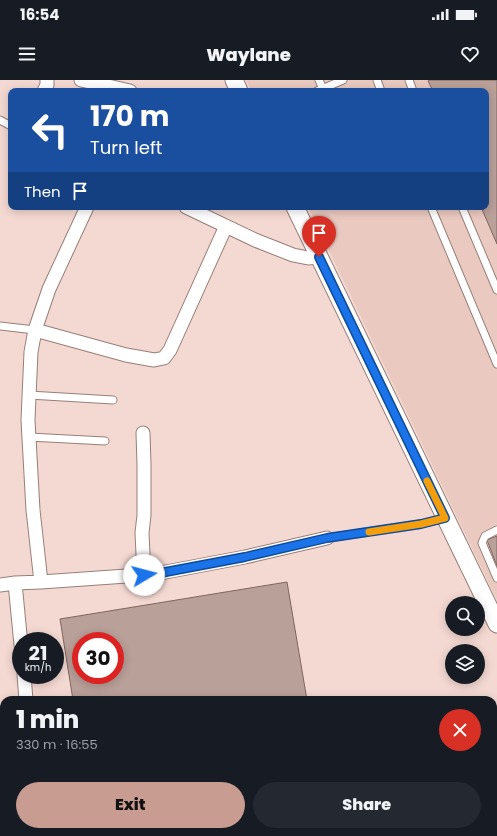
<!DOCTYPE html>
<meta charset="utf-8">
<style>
:root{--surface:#171b24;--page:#242831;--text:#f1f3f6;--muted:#9ea1a6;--accent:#c99c91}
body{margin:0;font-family:Poppins,sans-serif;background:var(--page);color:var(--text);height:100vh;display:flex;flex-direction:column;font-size:15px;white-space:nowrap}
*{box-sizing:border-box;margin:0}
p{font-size:13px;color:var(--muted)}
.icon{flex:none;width:22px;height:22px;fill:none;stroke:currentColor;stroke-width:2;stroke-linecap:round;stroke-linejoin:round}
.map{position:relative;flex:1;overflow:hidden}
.details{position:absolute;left:0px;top:616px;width:497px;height:140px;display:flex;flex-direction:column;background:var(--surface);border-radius:12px 12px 0 0;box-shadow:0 2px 10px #0003}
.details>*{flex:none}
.banner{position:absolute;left:8px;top:8px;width:481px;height:122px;border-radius:8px;box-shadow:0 2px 10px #0003;background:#1a4fa0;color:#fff;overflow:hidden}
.tools{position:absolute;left:445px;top:516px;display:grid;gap:8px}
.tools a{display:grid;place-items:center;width:40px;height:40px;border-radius:50%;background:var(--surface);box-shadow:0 2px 10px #0003;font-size:20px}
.speed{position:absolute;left:12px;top:552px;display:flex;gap:8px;font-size:20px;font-weight:700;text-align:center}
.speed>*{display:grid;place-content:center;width:52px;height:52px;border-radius:50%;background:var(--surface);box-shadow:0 2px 10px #0003;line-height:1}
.speed small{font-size:10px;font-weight:400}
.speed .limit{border:6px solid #d22;background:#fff;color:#111}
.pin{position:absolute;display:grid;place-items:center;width:34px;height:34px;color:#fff;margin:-41px -17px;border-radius:50% 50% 50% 0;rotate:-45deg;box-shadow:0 0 4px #0007}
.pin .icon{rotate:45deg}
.me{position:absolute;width:44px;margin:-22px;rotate:82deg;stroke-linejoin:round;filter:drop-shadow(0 0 3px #0008)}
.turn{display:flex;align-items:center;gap:14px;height:84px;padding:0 16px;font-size:18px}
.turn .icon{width:52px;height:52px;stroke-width:2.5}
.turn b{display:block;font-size:28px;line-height:34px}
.then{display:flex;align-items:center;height:38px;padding:0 16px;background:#0003;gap:8px;font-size:15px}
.round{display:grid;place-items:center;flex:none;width:42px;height:42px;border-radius:21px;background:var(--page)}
.overview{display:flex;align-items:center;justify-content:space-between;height:68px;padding:0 16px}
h1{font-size:24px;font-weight:800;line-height:30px}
.button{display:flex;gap:8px;margin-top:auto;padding:8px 16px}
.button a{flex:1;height:46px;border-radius:24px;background:var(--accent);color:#111;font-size:16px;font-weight:800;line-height:46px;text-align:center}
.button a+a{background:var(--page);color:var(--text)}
.status{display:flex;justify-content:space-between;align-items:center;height:28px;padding:0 20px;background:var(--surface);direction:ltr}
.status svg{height:11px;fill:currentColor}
header{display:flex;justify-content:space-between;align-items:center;height:52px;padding:0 16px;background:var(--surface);font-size:18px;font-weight:800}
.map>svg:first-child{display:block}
</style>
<div class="status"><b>16:54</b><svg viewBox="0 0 49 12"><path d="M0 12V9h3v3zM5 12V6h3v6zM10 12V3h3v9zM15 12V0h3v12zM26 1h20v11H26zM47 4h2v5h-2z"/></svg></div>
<header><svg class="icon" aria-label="menu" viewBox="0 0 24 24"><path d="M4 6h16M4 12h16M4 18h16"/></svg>Waylane<svg class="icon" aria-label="heart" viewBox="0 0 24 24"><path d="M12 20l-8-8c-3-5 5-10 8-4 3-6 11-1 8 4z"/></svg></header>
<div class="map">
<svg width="497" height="756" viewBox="0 0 497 756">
<rect width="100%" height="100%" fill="#f4d9d2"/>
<!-- built -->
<path fill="#eac9c0" d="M 246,0 L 497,0 L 497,520 L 308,127 L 486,127 L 486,11 L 252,11 Z"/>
<!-- building -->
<path fill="#b9a099" stroke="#7e6660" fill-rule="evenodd" d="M 430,0 L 497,0 L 497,164 L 481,127 L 486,127 L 486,11 L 433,11 L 428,1 Z
M 497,456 L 497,486 L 487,460 Z
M 287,502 L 307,620 L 73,620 L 60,539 ZM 81,561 L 115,561 L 115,595 L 81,595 Z
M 96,752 L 329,752 L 330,756 L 96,756 Z"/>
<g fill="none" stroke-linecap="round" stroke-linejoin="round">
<!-- service casing -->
<g stroke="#977f78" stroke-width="9">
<path id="service" d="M 319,0 L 323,9
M 377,0 L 381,11
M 409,0 L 413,11
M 317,11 L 343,0
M 0,40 L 11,46
M 431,127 L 497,284
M 462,127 L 497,210
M 0,246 L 35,250
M 29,315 L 113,320
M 29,357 L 105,361
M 497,450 L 485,456 L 482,463 L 497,498
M 327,458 L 421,444 L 445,438"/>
</g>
<!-- minor casing -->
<g stroke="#977f78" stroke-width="15">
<path id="minor" d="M 81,0 L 130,11
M 44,11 L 47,5 L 47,0
M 186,127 L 255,160 L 293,175 L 308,178 L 319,177
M 35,250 L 126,275 L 154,280 L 164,278 L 170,270 L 226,146
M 143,353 L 144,384 L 144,435 L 142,453 L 144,495
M 41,502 L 33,430 L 28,340 L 31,272 L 35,250 L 49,209 L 87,127
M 15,503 L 21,565
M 0,505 L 15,503 L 41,502 L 155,494 L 245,477 L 327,458
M 24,595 L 26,620
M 0,648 L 4,646
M 46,752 L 47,756"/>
</g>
<!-- tertiary casing -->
<g stroke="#977f78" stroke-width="19">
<path id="tertiary" d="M 234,0 L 239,11
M 295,127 L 497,544"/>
</g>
<!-- service -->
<use href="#service" stroke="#fff" stroke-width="7"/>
<!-- minor -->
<use href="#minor" stroke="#fff" stroke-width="13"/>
<!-- tertiary -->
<use href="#tertiary" stroke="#fff" stroke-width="17"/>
</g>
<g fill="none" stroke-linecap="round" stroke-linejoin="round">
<!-- route casing -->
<g stroke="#114b97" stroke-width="10">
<path id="route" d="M 144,495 L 155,494 L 245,477 L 327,458 L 421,444 L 445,438 L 319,177"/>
</g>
<!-- route -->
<use href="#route" stroke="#1a73e8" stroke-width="7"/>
<!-- slow -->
<path stroke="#f59e0b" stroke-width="7" d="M 369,452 L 421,444 L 445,438 L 427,401"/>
</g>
</svg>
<div class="tools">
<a><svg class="icon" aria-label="search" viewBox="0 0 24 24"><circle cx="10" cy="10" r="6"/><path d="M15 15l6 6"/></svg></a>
<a><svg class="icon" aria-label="layers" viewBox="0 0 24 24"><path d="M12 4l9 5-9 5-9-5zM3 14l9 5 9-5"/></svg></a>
</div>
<div class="speed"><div>21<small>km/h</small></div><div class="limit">30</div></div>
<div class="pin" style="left:319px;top:177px;background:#d93025"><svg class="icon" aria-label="arrive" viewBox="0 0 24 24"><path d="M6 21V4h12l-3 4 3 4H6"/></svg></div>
<svg class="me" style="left:144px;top:495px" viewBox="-20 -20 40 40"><circle r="19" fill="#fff"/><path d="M0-13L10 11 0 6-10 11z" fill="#1a73e8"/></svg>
<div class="banner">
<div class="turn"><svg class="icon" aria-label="left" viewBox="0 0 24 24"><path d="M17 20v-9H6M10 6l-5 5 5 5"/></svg><div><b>170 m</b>Turn left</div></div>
<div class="then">Then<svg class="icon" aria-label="arrive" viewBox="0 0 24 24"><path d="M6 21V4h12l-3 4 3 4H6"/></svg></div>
</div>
<section class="details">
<div class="overview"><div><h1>1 min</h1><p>330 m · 16:55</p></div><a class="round" style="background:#d93025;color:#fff"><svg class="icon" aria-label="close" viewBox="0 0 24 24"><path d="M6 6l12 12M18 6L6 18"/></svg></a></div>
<div class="button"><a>Exit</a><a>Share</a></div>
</section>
</div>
